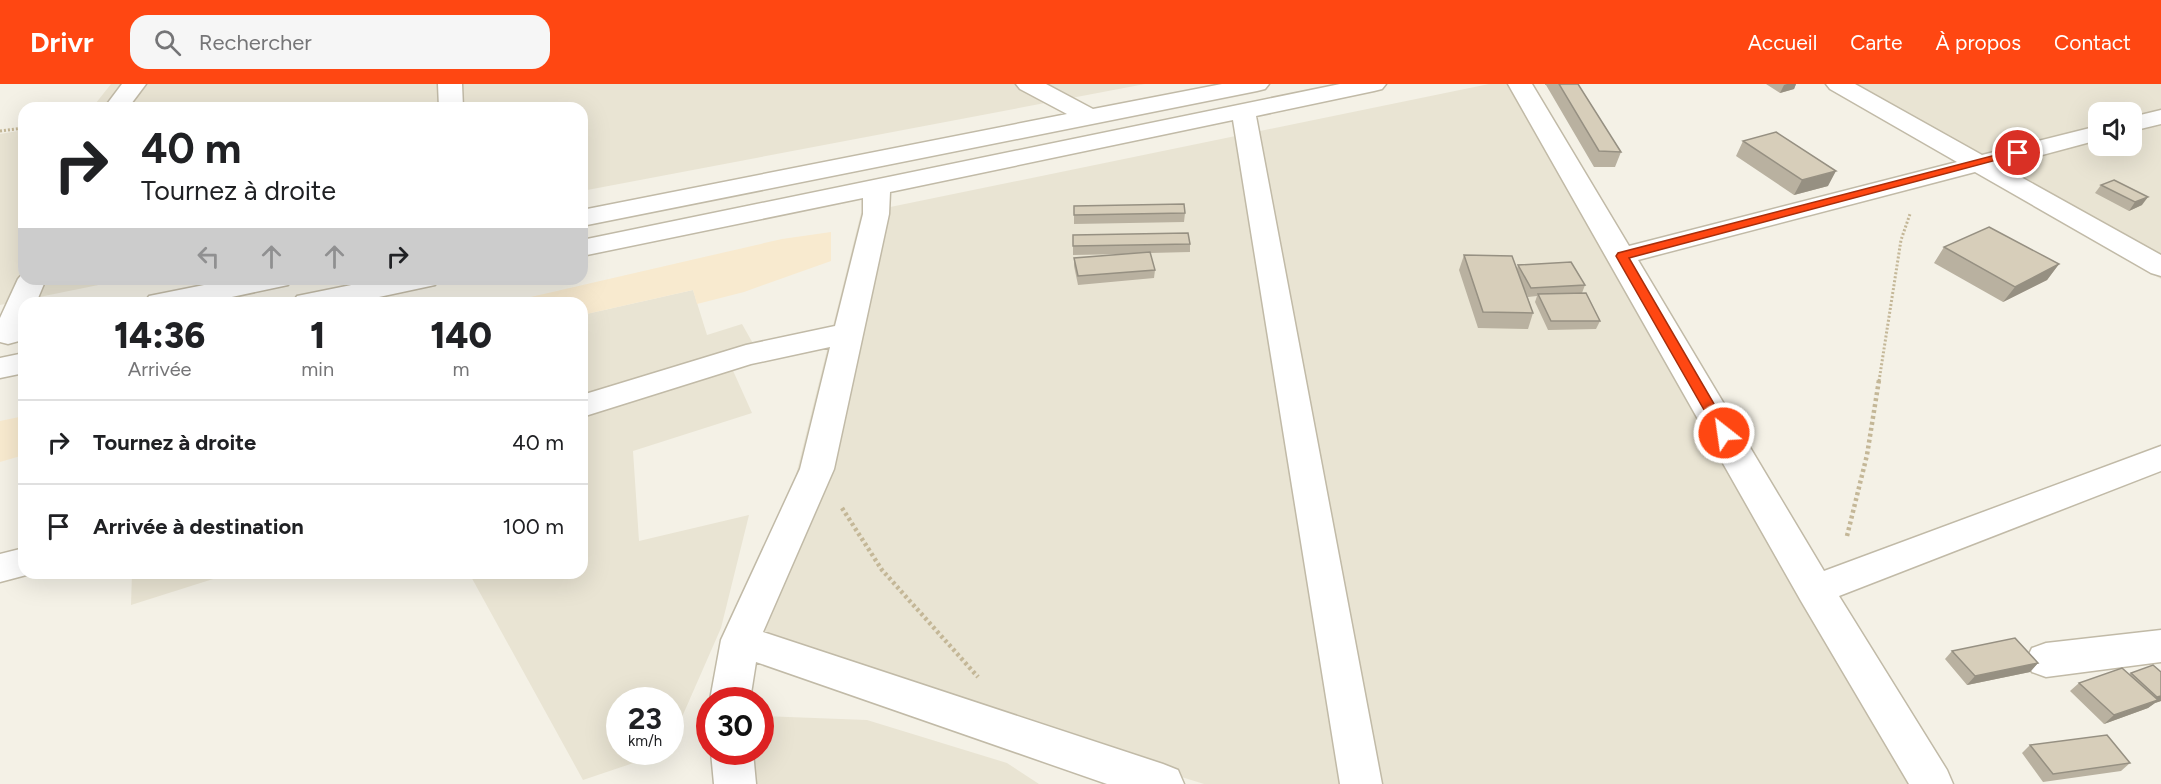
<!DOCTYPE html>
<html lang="fr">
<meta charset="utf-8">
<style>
:root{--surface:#fff;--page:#f6f6f6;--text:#202124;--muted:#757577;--line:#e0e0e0;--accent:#ff4712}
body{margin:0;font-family:Figtree,sans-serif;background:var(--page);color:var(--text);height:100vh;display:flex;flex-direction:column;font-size:22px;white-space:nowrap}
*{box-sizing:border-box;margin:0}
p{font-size:20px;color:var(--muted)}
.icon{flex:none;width:33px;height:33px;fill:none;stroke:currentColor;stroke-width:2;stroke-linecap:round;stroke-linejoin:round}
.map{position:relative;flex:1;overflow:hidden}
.details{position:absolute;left:18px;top:213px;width:570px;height:282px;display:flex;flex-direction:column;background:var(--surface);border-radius:18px;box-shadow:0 6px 24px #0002}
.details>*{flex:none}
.top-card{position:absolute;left:18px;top:18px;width:570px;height:183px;border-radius:18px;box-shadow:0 6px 24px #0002;background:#fff;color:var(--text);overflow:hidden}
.buttons{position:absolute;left:2088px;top:18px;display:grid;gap:12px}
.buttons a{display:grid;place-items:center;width:54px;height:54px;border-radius:12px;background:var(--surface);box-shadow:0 6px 24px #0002;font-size:30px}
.speed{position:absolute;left:606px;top:603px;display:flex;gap:12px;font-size:30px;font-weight:700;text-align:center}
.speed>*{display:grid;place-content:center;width:78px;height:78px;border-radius:50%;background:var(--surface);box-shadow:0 6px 24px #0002;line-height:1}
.speed small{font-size:15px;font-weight:400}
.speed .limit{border:9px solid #d22;background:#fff;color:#111}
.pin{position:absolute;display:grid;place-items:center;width:51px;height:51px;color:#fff;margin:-26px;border:3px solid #fff;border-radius:50%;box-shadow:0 2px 6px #0007}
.me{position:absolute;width:66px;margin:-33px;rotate:330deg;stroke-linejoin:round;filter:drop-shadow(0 0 4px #0008)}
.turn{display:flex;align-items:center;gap:21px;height:126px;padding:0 24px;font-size:27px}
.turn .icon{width:78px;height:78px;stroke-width:2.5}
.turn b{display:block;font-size:42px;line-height:51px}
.lanes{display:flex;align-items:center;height:57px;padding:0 24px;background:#0003;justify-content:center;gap:30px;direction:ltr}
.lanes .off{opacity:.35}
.eta{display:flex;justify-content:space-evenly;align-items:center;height:102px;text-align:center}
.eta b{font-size:36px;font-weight:800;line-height:42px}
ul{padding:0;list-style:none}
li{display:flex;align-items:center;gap:18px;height:84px;padding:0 24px;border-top:2px solid var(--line)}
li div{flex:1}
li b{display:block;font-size:22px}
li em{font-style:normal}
header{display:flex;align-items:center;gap:36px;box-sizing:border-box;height:84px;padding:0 30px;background:var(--accent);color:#fff}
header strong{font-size:28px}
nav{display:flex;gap:33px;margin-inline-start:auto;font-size:21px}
.search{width:420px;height:54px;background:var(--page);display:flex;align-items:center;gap:15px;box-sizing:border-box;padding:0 21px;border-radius:18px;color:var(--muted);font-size:22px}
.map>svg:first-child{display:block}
</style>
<header>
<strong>Drivr</strong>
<div class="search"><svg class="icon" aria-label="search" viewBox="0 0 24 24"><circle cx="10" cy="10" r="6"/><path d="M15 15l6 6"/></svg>Rechercher</div>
<nav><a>Accueil</a><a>Carte</a><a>À propos</a><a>Contact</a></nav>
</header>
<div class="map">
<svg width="2161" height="700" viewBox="0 0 2161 700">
<rect width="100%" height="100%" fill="#f4f1e6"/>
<!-- residential -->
<path fill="#e9e4d3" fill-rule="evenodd" d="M 111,0 L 1145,0 L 582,107 L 582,24 L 92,24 Z
M 1489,0 L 1509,0 L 1913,700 L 1204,700 L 754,560 L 861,129 Z
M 1826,0 L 2161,0 L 2161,195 L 1969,85 ZM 2098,28 L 2132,28 L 2132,62 L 2098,62 Z
M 24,46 L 24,195 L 128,195 L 0,221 L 0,50 Z
M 693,206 L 707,251 L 742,240 L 755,263 L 726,271 L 752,329 L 633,367 L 639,457 L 749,431 L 721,544 L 671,658 L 670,616 L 620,616 L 620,668 L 666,668 L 583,696 L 469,489 L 582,489 L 582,231 Z
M 132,489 L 232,489 L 131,521 Z
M 761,632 L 867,636 L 1007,679 L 1039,700 L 721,700 L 717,668 L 760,668 Z"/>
<!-- commercial -->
<path fill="#f8eacf" d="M 831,148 L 831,177 L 744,208 L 697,220 L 693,206 L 582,231 L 582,219 L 505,219 L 782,155 Z
M 24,332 L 24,371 L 0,378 L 0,337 Z"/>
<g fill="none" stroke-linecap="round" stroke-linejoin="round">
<!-- minor casing -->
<g stroke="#c1baa7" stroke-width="3">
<path id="minor" d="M 122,0 L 146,0 L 128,24 L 104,24 Z
M 438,0 L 462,0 L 463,24 L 439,24 Z
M 1016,0 L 1046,0 L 1093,25 L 1222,0 L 1269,0 L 1265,5 L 1257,7 L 582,142 L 582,126 L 1067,30 L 1020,5 Z
M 1340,0 L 1386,0 L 1382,5 L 1374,7 L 1256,32 L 1382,700 L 1340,700 L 1233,36 L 890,108 L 889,130 L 834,385 L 763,548 L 1163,680 L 1178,686 L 1184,700 L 1107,700 L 756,578 L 750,616 L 710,616 L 721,556 L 800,385 L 830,263 L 751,280 L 582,333 L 582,311 L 746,261 L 835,242 L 863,130 L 863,114 L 582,172 L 582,156 Z
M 1508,0 L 1532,0 L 1629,162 L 1957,78 L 1830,5 L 1826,0 L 1855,0 L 1982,71 L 2098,42 L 2098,56 L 2001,82 L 2161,171 L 2161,192 L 2151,189 L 1975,88 L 1638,176 L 1824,487 L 2161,362 L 2161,387 L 1839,512 L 1947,686 L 1953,700 L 1909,700 L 1801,517 Z
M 2161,26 L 2161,40 L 2132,47 L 2132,33 Z
M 24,188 L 24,195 L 46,195 L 36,219 L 24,219 L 24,248 L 19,257 L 8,260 L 0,258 L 0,234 L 18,195 Z
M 234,195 L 292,195 L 288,201 L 204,219 L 144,219 L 149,212 Z
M 381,195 L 439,195 L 435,201 L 351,219 L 292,219 L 297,212 Z
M 24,269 L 24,289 L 0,294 L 0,274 Z
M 24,464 L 24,489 L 34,489 L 0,498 L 0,470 Z
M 2161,546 L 2161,578 L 2046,593 L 2032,588 L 2026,576 L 2032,564 L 2046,559 Z
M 711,668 L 753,668 L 756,700 L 714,700 Z"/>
</g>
<!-- path-far1 -->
<path stroke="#c4b797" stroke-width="3" stroke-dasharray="2 2" stroke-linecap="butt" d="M 0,47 L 24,44
M 1879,297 L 1901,156 L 1910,130"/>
<!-- path -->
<path stroke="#c4b797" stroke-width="4.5" stroke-dasharray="3 3" stroke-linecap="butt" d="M 842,424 L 882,486 L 978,593
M 1847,452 L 1867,371 L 1879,296"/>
<!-- minor -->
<use href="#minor" fill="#fff" fill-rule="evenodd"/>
</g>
<!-- wall -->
<path fill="#b9b1a0" d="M 1545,0 L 1578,0 L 1621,68 L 1615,83 L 1594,83 L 1546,1 L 1545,1 Z
M 1766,0 L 1796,0 L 1794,5 L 1780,9 Z
M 1743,57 L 1828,102 L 1794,111 L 1736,72 Z
M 2101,101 L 2142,121 L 2129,127 L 2095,109 Z
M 1074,122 L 1185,129 L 1184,138 L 1074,140 Z
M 1190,160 L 1190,168 L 1150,169 L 1155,186 L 1154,194 L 1078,201 L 1074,182 L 1074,174 L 1127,170 L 1073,171 L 1073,162 Z
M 1944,163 L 2059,180 L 2047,196 L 2003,218 L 1934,179 Z
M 1464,171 L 1517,185 L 1518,181 L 1585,201 L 1582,209 L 1600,237 L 1596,245 L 1548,246 L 1535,218 L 1537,212 L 1528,213 L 1526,208 L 1533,229 L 1528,245 L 1478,244 L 1459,186 Z
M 1952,567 L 2038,579 L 2030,588 L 1967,601 L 1945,575 Z
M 2161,588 L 2161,617 L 2155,619 L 2148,624 L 2104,640 L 2070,607 L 2079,599 L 2129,590 L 2131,589 Z
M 2030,661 L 2130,679 L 2121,687 L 2043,698 L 2022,669 Z"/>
<!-- shaded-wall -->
<path fill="#969082" d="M 1787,0 L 1796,0 L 1794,5 L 1780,9 L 1784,1 Z
M 1836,87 L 1828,102 L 1794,111 L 1802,96 Z
M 2148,113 L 2142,121 L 2129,127 L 2135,118 Z
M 2059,180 L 2047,196 L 2003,218 L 2015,203 Z
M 2038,579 L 2030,588 L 1967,601 L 1975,592 Z
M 2161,612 L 2161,617 L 2155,619 L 2148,624 L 2104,640 L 2114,631 L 2150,619 L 2157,613 Z"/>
<!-- building -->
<path fill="#d7ceba" stroke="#969082" stroke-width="1.5" d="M 1559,0 L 1578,0 L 1621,68 L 1599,67 Z
M 1776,48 L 1836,87 L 1802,96 L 1743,57 Z
M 2114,96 L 2148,113 L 2135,118 L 2101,101 Z
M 1184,120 L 1185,129 L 1074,131 L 1074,122 Z
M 1989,143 L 2059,180 L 2015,203 L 1944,163 Z
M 1188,149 L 1190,160 L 1073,162 L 1073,151 Z
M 1150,168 L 1155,186 L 1078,192 L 1074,174 Z
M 1464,171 L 1512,172 L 1533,229 L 1483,228 Z
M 1571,178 L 1585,201 L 1531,204 L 1518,181 Z
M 1586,209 L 1600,237 L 1551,237 L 1538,210 Z
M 2015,554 L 2038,579 L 1975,592 L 1952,567 Z
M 2153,581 L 2161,588 L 2161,612 L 2157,613 L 2131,589 Z
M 2122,584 L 2158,616 L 2114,631 L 2079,599 Z
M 2107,651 L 2130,679 L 2053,690 L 2030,661 Z"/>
<!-- route -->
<path fill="#ff4712" stroke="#a62e0c" stroke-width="1.5" d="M 2015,66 L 2023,69 L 1629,174 L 1731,349 L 1724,354 L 1719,352 L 1616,172 L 1618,169 Z"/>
</svg>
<div class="buttons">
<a><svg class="icon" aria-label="sound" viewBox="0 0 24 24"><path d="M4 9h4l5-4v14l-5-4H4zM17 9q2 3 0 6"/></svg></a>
</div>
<div class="speed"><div>23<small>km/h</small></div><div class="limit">30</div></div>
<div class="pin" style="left:2018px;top:69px;background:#d93025"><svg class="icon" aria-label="arrive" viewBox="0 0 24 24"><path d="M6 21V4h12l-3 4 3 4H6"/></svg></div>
<svg class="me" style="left:1724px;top:349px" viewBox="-20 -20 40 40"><circle r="17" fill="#ff4712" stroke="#fff" stroke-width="3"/><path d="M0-11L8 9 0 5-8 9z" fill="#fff"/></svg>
<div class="top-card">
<div class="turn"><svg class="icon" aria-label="right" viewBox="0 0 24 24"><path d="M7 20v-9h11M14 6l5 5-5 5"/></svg><div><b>40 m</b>Tournez à droite</div></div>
<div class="lanes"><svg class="icon off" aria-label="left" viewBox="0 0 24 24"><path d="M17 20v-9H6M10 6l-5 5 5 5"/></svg><svg class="icon off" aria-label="ahead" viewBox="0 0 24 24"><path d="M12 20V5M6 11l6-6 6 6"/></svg><svg class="icon off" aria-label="ahead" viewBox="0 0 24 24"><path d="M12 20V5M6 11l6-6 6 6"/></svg><svg class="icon" aria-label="right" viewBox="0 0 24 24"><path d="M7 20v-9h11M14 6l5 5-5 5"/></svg></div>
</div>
<section class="details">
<div class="eta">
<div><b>14:36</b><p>Arrivée</p></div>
<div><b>1</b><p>min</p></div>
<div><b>140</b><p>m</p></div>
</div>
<ul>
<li><svg class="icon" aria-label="right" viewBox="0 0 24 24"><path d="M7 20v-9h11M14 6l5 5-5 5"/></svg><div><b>Tournez à droite</b></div><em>40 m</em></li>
<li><svg class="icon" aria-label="arrive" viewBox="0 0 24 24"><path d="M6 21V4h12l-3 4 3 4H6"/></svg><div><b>Arrivée à destination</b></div><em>100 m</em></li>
</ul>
</section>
</div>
